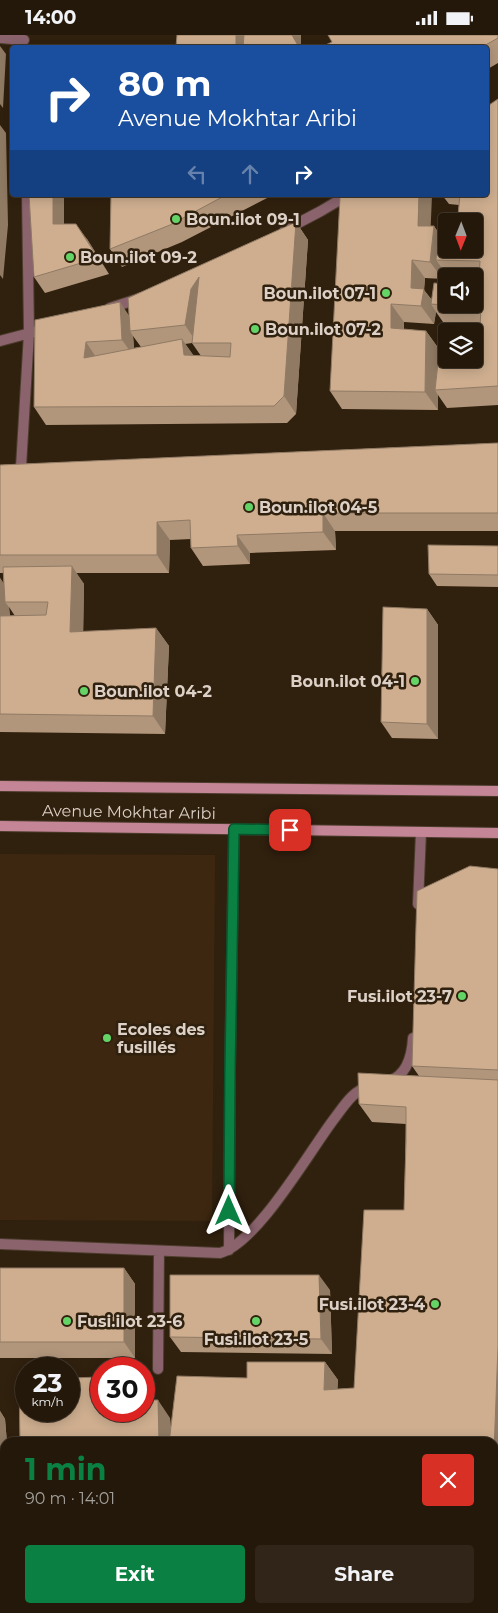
<!DOCTYPE html>
<meta charset="utf-8">
<style>
:root{--surface:#24180a;--page:#302518;--text:#f1f3f6;--muted:#a3a09c;--line:#41372b;--accent:#0b8043}
body{margin:0;font-family:Montserrat,sans-serif;background:var(--page);color:var(--text);height:100vh;display:flex;flex-direction:column;font-size:19px;white-space:nowrap}
*{box-sizing:border-box;margin:0}
p{font-size:16px;color:var(--muted)}
.icon{flex:none;width:28px;height:28px;fill:none;stroke:currentColor;stroke-width:2;stroke-linecap:round;stroke-linejoin:round}
.map{position:relative;flex:1;overflow:hidden}
.details{position:absolute;left:0px;top:1402px;width:499px;height:176px;display:flex;flex-direction:column;background:var(--surface);border-radius:15px 15px 0 0;box-shadow:0 2px 12px #0003,0 0 0 1px var(--line)}
.details>*{flex:none}
.top-card{position:absolute;left:10px;top:10px;width:479px;height:152px;border-radius:5px;box-shadow:0 2px 12px #0003,0 0 0 1px var(--line);background:#1a4fa0;color:#fff;overflow:hidden}
.needle{width:32px;rotate:181deg}
.buttons{position:absolute;left:438px;top:178px;display:grid;gap:10px}
.buttons a{display:grid;place-items:center;width:45px;height:45px;border-radius:5px;background:var(--surface);box-shadow:0 2px 12px #0003,0 0 0 1px var(--line);font-size:25px}
.speed{position:absolute;left:15px;top:1322px;display:flex;gap:10px;font-size:25px;font-weight:700;text-align:center}
.speed>*{display:grid;place-content:center;width:65px;height:65px;border-radius:50%;background:var(--surface);box-shadow:0 2px 12px #0003,0 0 0 1px var(--line);line-height:1}
.speed small{font-size:12px;font-weight:400}
.speed .limit{border:8px solid #d22;background:#fff;color:#111}
.pin{position:absolute;display:grid;place-items:center;width:42px;height:42px;color:#fff;margin:-21px;border-radius:10px;box-shadow:0 2px 8px #0006}
.me{position:absolute;width:55px;margin:-28px;rotate:0deg;stroke-linejoin:round;filter:drop-shadow(0 0 4px #0008)}
.turn{display:flex;align-items:center;gap:18px;height:105px;padding:0 25px;font-size:22px}
.turn .icon{width:65px;height:65px;stroke-width:2.5}
.turn b{display:block;font-size:35px;line-height:42px}
.lanes{display:flex;align-items:center;height:48px;padding:0 25px;background:#0003;justify-content:center;gap:25px;direction:ltr}
.lanes .off{opacity:.35}
.round{display:grid;place-items:center;flex:none;width:52px;height:52px;border-radius:5px;background:var(--page)}
.overview{display:flex;align-items:center;justify-content:space-between;height:85px;padding:0 25px}
h1{font-size:30px;font-weight:700;line-height:38px;color:var(--accent)}
.primary-button{display:flex;gap:10px;margin-top:auto;padding:10px 25px}
.primary-button a{flex:1;height:58px;border-radius:5px;background:var(--accent);color:#fff;font-size:20px;font-weight:700;line-height:58px;text-align:center}
.primary-button a+a{background:var(--page);color:var(--text)}
.status{display:flex;justify-content:space-between;align-items:center;height:35px;padding:0 25px;background:var(--surface);direction:ltr}
.status svg{height:14px;fill:currentColor}
.map>svg:first-child{display:block}
</style>
<div class="status"><b>14:00</b><svg viewBox="0 0 49 12"><path d="M0 12V9h3v3zM5 12V6h3v6zM10 12V3h3v9zM15 12V0h3v12zM26 1h20v11H26zM47 4h2v5h-2z"/></svg></div>
<div class="map">
<svg width="498" height="1578" viewBox="0 0 498 1578">
<rect width="100%" height="100%" fill="#30200e"/>
<!-- built -->
<path fill="#3d2710" d="M 0,819 L 215,820 L 212,1186 L 0,1185 Z"/>
<g fill="none" stroke-linecap="round" stroke-linejoin="round">
<!-- minor casing -->
<g stroke="#4c3c2c" stroke-width="12">
<path id="minor" d="M 0,3 L 24,5
M 285,195 L 321,176 L 348,160
M 110,273 L 141,263
M 0,306 L 49,293
M 21,432 L 29,298 L 27,160
M 418,869 L 421,797
M 389,1046 C 407,1040 412,1021 413,1003
M 0,1209 L 220,1218 C 258,1207 309,1117 334,1084 C 344,1071 353,1055 370,1051
M 229,1215 L 230,1036 L 234,794
M 158,1334 L 159,1216"/>
</g>
<!-- secondary casing -->
<g stroke="#4c3c2c" stroke-width="12">
<path id="secondary" d="M 0,751 L 498,756
M 0,791 L 498,798"/>
</g>
<!-- minor -->
<use href="#minor" stroke="#8a636d" stroke-width="10"/>
<!-- secondary -->
<use href="#secondary" stroke="#c48696" stroke-width="10"/>
</g>
<!-- wall -->
<path fill="#b1967b" fill-rule="evenodd" d="M 498,0 L 498,28 L 486,35 L 486,12 L 321,12 Z
M 498,64 L 498,370 L 447,373 L 438,360 L 438,375 L 342,374 L 330,356 L 431,191 L 434,191 L 438,197 L 458,180 L 459,170 L 449,169 L 442,160 L 486,160 ZM 444,236 L 447,241 L 474,241 L 474,269 L 432,265 L 424,255 L 425,243 L 443,244 ZM 436,277 L 443,287 L 480,290 L 480,291 L 439,314 L 426,296 L 404,294 L 404,287 L 434,289 Z
M 111,160 L 273,160 L 182,207 L 122,232 L 110,214 Z
M 296,187 L 308,205 L 296,379 L 287,388 L 46,390 L 34,372 L 35,285 L 129,280 ZM 133,301 L 141,312 L 134,313 ZM 192,308 L 201,321 L 193,320 L 185,309 Z
M 64,189 L 87,204 L 109,239 L 45,258 L 34,242 Z
M 498,408 L 498,496 L 335,496 L 336,515 L 250,518 L 250,529 L 203,531 L 191,513 L 191,504 L 170,505 L 169,538 L 76,538 L 84,549 L 83,597 L 156,593 L 169,611 L 165,699 L 0,697 L 0,543 L 4,549 L 3,538 L 0,538 L 0,430 ZM 9,572 L 15,581 L 10,581 Z
M 498,511 L 498,552 L 437,551 L 429,539 Z
M 427,574 L 438,590 L 438,704 L 392,703 L 381,687 Z
M 498,834 L 498,1436 L 494,1436 L 494,1408 L 20,1408 L 170,1383 L 171,1394 L 247,1343 L 325,1327 L 338,1345 L 337,1354 L 354,1353 L 404,1175 L 406,1089 L 372,1087 L 359,1069 L 419,1041 L 412,1031 Z
M 0,1233 L 124,1233 L 135,1249 L 135,1323 L 0,1323 Z
M 330,1255 L 332,1319 L 181,1317 L 170,1302 Z
M 0,1376 L 5,1384 L 7,1408 L 5,1408 L 5,1430 L 0,1430 Z
M 0,1446 L 5,1446 L 5,1574 L 494,1574 L 494,1478 L 498,1484 L 498,1577 L 464,1578 L 0,1578 Z"/>
<!-- shaded-wall -->
<path fill="#907a64" d="M 236,0 L 250,0 L 249,12 L 236,12 Z
M 292,0 L 301,0 L 301,11 L 302,12 L 299,12 Z
M 0,11 L 6,19 L 3,73 L 0,69 Z
M 0,90 L 6,98 L 8,190 L 3,244 L 0,240 Z
M 53,160 L 64,160 L 64,205 L 53,189 Z
M 419,160 L 432,160 L 430,208 L 418,191 Z
M 296,187 L 308,205 L 296,379 L 284,361 Z
M 76,189 L 87,204 L 109,239 L 98,223 Z
M 434,191 L 446,209 L 436,225 L 444,236 L 443,244 L 430,227 Z
M 412,225 L 425,243 L 424,255 L 435,270 L 431,269 L 436,277 L 434,289 L 421,271 L 411,253 Z
M 199,242 L 197,308 L 185,290 L 191,254 Z
M 120,267 L 132,285 L 130,296 L 133,301 L 135,323 L 122,305 Z
M 391,269 L 404,287 L 403,311 L 391,293 Z
M 426,296 L 439,314 L 435,355 L 438,360 L 438,375 L 425,357 Z
M 182,304 L 194,321 L 184,320 Z
M 86,307 L 98,325 L 84,323 Z
M 323,478 L 335,496 L 336,515 L 323,497 Z
M 157,487 L 170,505 L 169,538 L 157,520 Z
M 237,500 L 250,518 L 250,529 L 238,511 Z
M 72,531 L 84,549 L 83,615 L 70,597 Z
M 0,543 L 8,555 L 5,567 L 9,572 L 11,599 L 0,583 Z
M 427,574 L 438,590 L 438,704 L 427,689 Z
M 156,593 L 169,611 L 165,699 L 153,681 Z
M 124,1233 L 135,1249 L 135,1323 L 124,1307 Z
M 319,1240 L 330,1255 L 332,1319 L 321,1304 Z
M 498,1311 L 498,1424 L 494,1418 Z
M 325,1327 L 338,1345 L 337,1373 L 324,1355 Z
M 158,1365 L 170,1383 L 171,1408 L 159,1408 Z
M 0,1376 L 5,1384 L 7,1408 L 5,1408 L 5,1425 L 0,1419 Z
M 494,1478 L 498,1484 L 498,1568 L 494,1562 Z"/>
<!-- building -->
<path fill="#ceae8f" stroke="#907a64" fill-rule="evenodd" d="M 177,0 L 236,0 L 236,12 L 176,12 Z
M 244,0 L 292,0 L 299,12 L 243,12 Z
M 328,0 L 498,0 L 498,3 L 482,12 L 321,12 L 332,7 Z
M 498,64 L 498,351 L 435,355 L 442,291 L 480,291 L 481,273 L 431,269 L 434,248 L 446,249 L 446,269 L 474,269 L 474,242 L 479,242 L 480,226 L 436,225 L 439,180 L 458,180 L 460,160 L 486,160 L 486,72 ZM 446,186 L 474,186 L 474,214 L 446,214 ZM 446,296 L 474,296 L 474,324 L 446,324 Z
M 29,160 L 53,160 L 53,189 L 76,189 L 98,223 L 34,242 Z
M 111,160 L 226,160 L 170,190 L 110,214 Z
M 344,160 L 419,160 L 418,191 L 434,191 L 430,227 L 412,225 L 411,253 L 424,254 L 421,271 L 391,269 L 391,293 L 426,296 L 425,357 L 330,356 L 340,162 Z
M 296,187 L 284,361 L 274,371 L 34,372 L 35,285 L 120,267 L 122,305 L 86,307 L 84,323 L 182,304 L 184,320 L 230,322 L 231,308 L 192,308 L 199,242 L 191,254 L 185,290 L 130,296 L 128,263 Z
M 498,408 L 498,478 L 323,478 L 323,497 L 237,500 L 238,511 L 191,513 L 190,485 L 157,487 L 157,520 L 0,520 L 0,430 Z
M 428,510 L 498,511 L 498,540 L 429,539 Z
M 72,531 L 70,597 L 156,593 L 153,681 L 0,679 L 0,581 L 46,580 L 48,567 L 5,567 L 3,532 Z
M 383,572 L 427,574 L 427,689 L 381,687 Z
M 470,831 L 498,834 L 498,1035 L 412,1031 L 417,856 Z
M 358,1038 L 498,1045 L 498,1311 L 494,1417 L 494,1408 L 169,1408 L 177,1341 L 247,1343 L 247,1327 L 325,1327 L 324,1355 L 354,1353 L 364,1175 L 404,1175 L 406,1106 L 406,1072 L 359,1069 Z
M 0,1233 L 124,1233 L 124,1307 L 0,1307 Z
M 170,1240 L 319,1240 L 321,1304 L 170,1302 Z
M 101,1342 L 101,1376 L 144,1376 L 144,1365 L 158,1365 L 159,1408 L 20,1408 L 19,1345 L 26,1344 L 26,1376 L 69,1376 L 69,1343 Z
M 0,1446 L 5,1446 L 5,1561 L 0,1561 Z"/>
<g fill="none" stroke-linecap="round" stroke-linejoin="round">
<!-- route casing -->
<g stroke="#07532c" stroke-width="12">
<path id="route" d="M 229,1176 L 230,1036 L 234,794 L 290,795"/>
</g>
<!-- route -->
<use href="#route" stroke="#0b8043" stroke-width="9"/>
</g>
<!-- markers -->
<g fill="#65d467" stroke="#30200e" stroke-width="2">
<circle cx="176" cy="184" r="5"/>
<circle cx="70" cy="222" r="5"/>
<circle cx="386" cy="258" r="5"/>
<circle cx="255" cy="294" r="5"/>
<circle cx="249" cy="472" r="5"/>
<circle cx="415" cy="646" r="5"/>
<circle cx="84" cy="656" r="5"/>
<circle cx="462" cy="961" r="5"/>
<circle cx="107" cy="1003" r="5"/>
<circle cx="435" cy="1269" r="5"/>
<circle cx="67" cy="1286" r="5"/>
<circle cx="256" cy="1286" r="5"/>
</g>
<g text-anchor="middle" dominant-baseline="central" stroke-width="5" stroke-linejoin="round" paint-order="stroke">
<!-- poi labels -->
<g font-size="16" font-weight="bold" fill="#ddd1c7" stroke="#30200e" text-anchor="start">
<text x="186" y="184">Boun.ilot 09-1</text>
<text x="80" y="222">Boun.ilot 09-2</text>
<text x="376" y="258" text-anchor="end">Boun.ilot 07-1</text>
<text x="265" y="294">Boun.ilot 07-2</text>
<text x="259" y="472">Boun.ilot 04-5</text>
<text x="405" y="646" text-anchor="end">Boun.ilot 04-1</text>
<text x="94" y="656">Boun.ilot 04-2</text>
<text x="452" y="961" text-anchor="end">Fusi.ilot 23-7</text>
<text x="117" y="994">Ecoles des<tspan x="117" dy="18">fusillés</tspan></text>
<text x="425" y="1269" text-anchor="end">Fusi.ilot 23-4</text>
<text x="77" y="1286">Fusi.ilot 23-6</text>
<text x="256" y="1304" text-anchor="middle">Fusi.ilot 23-5</text>
</g>
<!-- street labels -->
<g font-size="16" fill="#ddd1c7" stroke="#30200e">
<text transform="translate(129 777) rotate(1)">Avenue Mokhtar Aribi</text>
</g>
</g>
</svg>
<div class="buttons">
<a><svg class="needle" viewBox="-14 -14 28 28"><path d="M0-13l5 13h-10z" fill="#e53935"/><path d="M0 13l5-13h-10z" fill="#a3a09c"/></svg></a>
<a><svg class="icon" aria-label="sound" viewBox="0 0 24 24"><path d="M4 9h4l5-4v14l-5-4H4zM17 9q2 3 0 6"/></svg></a>
<a><svg class="icon" aria-label="layers" viewBox="0 0 24 24"><path d="M12 4l9 5-9 5-9-5zM3 14l9 5 9-5"/></svg></a>
</div>
<div class="speed"><div>23<small>km/h</small></div><div class="limit">30</div></div>
<div class="pin" style="left:290px;top:795px;background:#d93025"><svg class="icon" aria-label="arrive" viewBox="0 0 24 24"><path d="M6 21V4h12l-3 4 3 4H6"/></svg></div>
<svg class="me" style="left:229px;top:1176px" viewBox="-20 -20 40 40"><path d="M0-17L14 15 0 8-14 15z" fill="#0b8043" stroke="#fff" stroke-width="4"/></svg>
<div class="top-card">
<div class="turn"><svg class="icon" aria-label="right" viewBox="0 0 24 24"><path d="M7 20v-9h11M14 6l5 5-5 5"/></svg><div><b>80 m</b>Avenue Mokhtar Aribi</div></div>
<div class="lanes"><svg class="icon off" aria-label="left" viewBox="0 0 24 24"><path d="M17 20v-9H6M10 6l-5 5 5 5"/></svg><svg class="icon off" aria-label="ahead" viewBox="0 0 24 24"><path d="M12 20V5M6 11l6-6 6 6"/></svg><svg class="icon" aria-label="right" viewBox="0 0 24 24"><path d="M7 20v-9h11M14 6l5 5-5 5"/></svg></div>
</div>
<section class="details">
<div class="overview"><div><h1>1 min</h1><p>90 m · 14:01</p></div><a class="round" style="background:#d93025;color:#fff"><svg class="icon" aria-label="close" viewBox="0 0 24 24"><path d="M6 6l12 12M18 6L6 18"/></svg></a></div>
<div class="primary-button"><a>Exit</a><a>Share</a></div>
</section>
</div>
